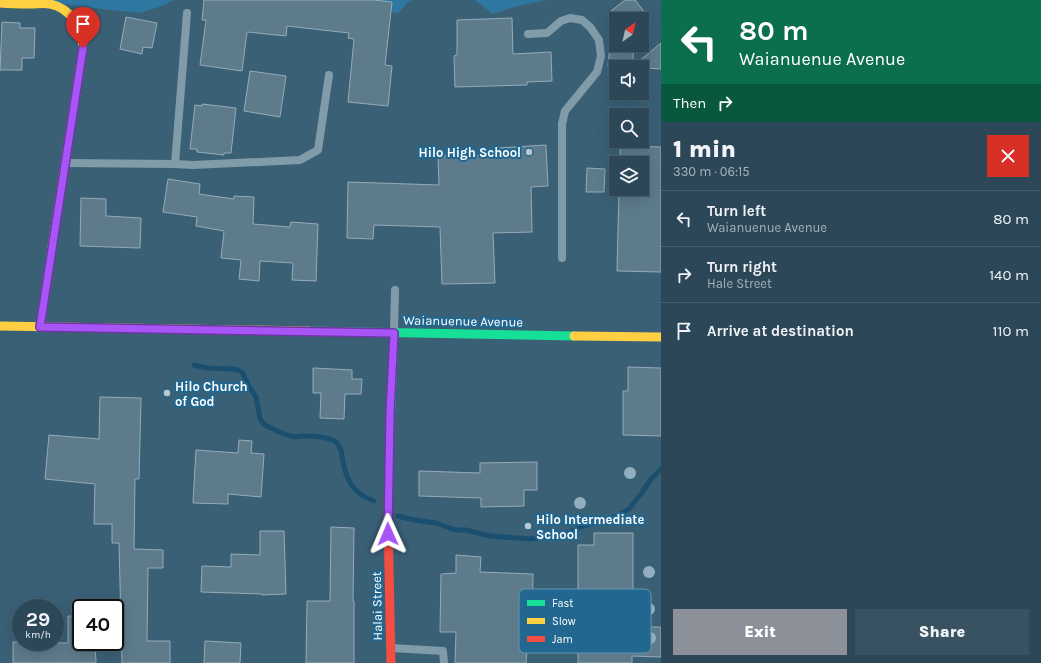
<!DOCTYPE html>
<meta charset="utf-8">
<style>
:root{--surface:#2c4858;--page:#385261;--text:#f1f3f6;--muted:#a6b2ba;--line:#48606e;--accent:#8c9099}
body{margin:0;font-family:Karla,sans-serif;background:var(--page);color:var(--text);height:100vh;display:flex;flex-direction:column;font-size:15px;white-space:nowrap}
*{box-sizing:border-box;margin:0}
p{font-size:13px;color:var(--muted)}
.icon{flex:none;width:22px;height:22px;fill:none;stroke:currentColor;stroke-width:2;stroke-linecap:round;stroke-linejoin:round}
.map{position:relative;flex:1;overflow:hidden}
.sheet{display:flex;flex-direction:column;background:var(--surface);width:380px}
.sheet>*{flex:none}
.banner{background:#0b6e4f;color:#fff;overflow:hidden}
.needle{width:26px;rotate:34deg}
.fabs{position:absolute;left:609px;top:12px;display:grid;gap:8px}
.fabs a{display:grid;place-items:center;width:40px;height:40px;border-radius:0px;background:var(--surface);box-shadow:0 4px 16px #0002,0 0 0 1px var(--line);font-size:20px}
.speed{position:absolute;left:12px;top:599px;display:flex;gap:8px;font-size:20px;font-weight:700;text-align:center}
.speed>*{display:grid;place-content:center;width:52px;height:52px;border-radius:50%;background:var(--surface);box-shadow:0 4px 16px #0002,0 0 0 1px var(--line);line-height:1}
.speed small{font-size:10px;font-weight:400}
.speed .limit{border:2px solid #111;border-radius:6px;background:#fff;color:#111}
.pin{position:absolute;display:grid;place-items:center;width:34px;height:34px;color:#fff;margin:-41px -17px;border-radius:50% 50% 50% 0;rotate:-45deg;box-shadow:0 0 4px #0007}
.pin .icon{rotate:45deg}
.me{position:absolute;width:44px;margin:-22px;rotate:359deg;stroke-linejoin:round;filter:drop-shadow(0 0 3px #0008)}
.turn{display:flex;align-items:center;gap:14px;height:84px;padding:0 12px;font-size:18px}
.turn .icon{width:52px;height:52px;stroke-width:2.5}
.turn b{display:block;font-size:28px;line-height:34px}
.then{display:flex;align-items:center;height:38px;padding:0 12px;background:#0003;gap:8px;font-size:15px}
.round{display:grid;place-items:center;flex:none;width:42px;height:42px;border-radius:0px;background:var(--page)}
.overview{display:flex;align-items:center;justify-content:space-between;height:68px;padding:0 12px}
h1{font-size:24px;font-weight:800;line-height:30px}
.cta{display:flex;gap:8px;margin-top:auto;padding:8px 12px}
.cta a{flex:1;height:46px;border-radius:0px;background:var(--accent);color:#fff;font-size:16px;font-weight:800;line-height:46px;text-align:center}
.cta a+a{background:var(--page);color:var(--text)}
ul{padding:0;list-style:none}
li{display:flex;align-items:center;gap:12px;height:56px;padding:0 12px;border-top:1px solid var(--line)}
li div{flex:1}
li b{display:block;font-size:15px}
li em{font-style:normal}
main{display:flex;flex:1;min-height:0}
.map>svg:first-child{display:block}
</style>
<main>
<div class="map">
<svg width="661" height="663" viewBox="0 0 661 663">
<rect width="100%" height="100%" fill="#3a6076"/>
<!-- green -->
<path fill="#2d77a0" d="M 32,0 L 174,0 L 159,7 L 140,13 L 102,9 Z
M 270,0 L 412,0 L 408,2 L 398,13 Z
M 475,0 L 546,0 L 514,7 L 493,14 Z"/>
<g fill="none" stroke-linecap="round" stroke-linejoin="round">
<!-- stream -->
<path stroke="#1a4f6f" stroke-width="5" d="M 194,365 L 207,368 L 235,369 L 242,372 L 249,386 L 256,397 L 260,418 L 262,422 L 265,425 C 273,429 282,434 291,436 C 295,438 299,436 303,436 C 312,436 328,436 336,442 C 342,448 342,455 343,462 C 347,482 354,494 374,501
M 398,516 L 414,520 L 436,523 L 455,530 L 466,530 L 490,536 L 530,539 L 548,537 L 568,533 L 580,527 L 615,517 L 629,509 L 641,494 L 651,479 L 661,469"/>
</g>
<!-- building -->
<path fill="#5d7b8b" stroke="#96abb8" d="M 204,0 L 374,0 L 392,2 L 385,65 L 392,66 L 388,106 L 348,102 L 354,39 L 348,38 L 349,33 L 287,26 L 286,36 L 247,32 L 242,71 L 200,65 L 206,20 L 202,20 Z
M 625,0 L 635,0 L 650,19 L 617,19 L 611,11 Z
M 126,17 L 157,23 L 152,48 L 143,47 L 142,54 L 120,49 Z
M 512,18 L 513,54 L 551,52 L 552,81 L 527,82 L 527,85 L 455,87 L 454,56 L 457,55 L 457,20 Z
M 2,22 L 20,23 L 20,28 L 35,28 L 34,58 L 22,58 L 22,70 L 0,70 Z
M 661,43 L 661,69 L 647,68 L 647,67 L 632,67 Z
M 610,46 L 634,48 L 632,67 L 608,66 Z
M 250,71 L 286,76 L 280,117 L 244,111 Z
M 202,104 L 236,108 L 231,153 L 224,153 L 224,155 L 197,152 L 197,149 L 190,149 L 195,105 L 202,106 Z
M 546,145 L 548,186 L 531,187 L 532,232 L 493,233 L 495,283 L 442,284 L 440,227 L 374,225 L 373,239 L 347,238 L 348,182 L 439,185 L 438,156 L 498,155 L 498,148 Z
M 620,146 L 661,147 L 661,272 L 617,271 L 619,189 L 642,189 L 642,163 L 620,163 Z
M 587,168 L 605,169 L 604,192 L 586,192 Z
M 168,179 L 200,184 L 199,194 L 234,199 L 234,196 L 254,197 L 253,224 L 290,227 L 291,222 L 318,224 L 316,281 L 292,280 L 293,263 L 260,261 L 259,281 L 239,279 L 241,260 L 221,258 L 224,231 L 196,226 L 197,217 L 163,212 Z
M 81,198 L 106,199 L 106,216 L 141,218 L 140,248 L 80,246 Z
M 628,367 L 661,368 L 661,436 L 623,435 L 623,391 L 628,391 Z
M 313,368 L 352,370 L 352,379 L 362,379 L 361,394 L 345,394 L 344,419 L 320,418 L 321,393 L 313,393 Z
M 100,397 L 141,398 L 139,479 L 135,479 L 134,549 L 163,550 L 163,568 L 148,568 L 147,641 L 170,641 L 170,663 L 122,663 L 119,543 L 112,543 L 112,524 L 94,524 L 95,484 L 45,479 L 49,435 L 99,439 Z
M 239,440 L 252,441 L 251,453 L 264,454 L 261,497 L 228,494 L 228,504 L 193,503 L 196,450 L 238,453 Z
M 537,462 L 537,490 L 524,490 L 524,506 L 481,507 L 481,498 L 419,496 L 419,471 L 480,473 L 480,463 Z
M 331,527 L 354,528 L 353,601 L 354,601 L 354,663 L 306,663 L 307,601 L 330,601 Z
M 260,531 L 284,531 L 286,594 L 262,595 L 262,594 L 201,592 L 202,566 L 231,567 L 231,554 L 260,555 Z
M 594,533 L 633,533 L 633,627 L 661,627 L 661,657 L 632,656 L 632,663 L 578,663 L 578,545 L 594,545 Z
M 456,555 L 481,557 L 480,572 L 533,574 L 532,634 L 528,634 L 526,663 L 455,663 L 456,632 L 440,632 L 441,574 L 456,573 Z
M 68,616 L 81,616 L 81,642 L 95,642 L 96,663 L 13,663 L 13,642 L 68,643 Z
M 205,641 L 241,643 L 240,663 L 204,663 Z"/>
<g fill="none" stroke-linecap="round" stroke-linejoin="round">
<!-- lane -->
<path stroke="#819ca9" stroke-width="8" d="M 528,34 L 547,33 L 561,21 L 570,18 L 582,20 L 590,27 L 599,40 L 601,56 L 597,72 L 565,111 L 562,124 L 562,258
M 66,163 L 175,164 L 193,165 L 300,160 L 318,150 L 329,75
M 175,164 L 187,13
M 394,332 L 395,290
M 391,648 L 443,651 L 444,663"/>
<!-- fast -->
<path stroke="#16e098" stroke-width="9" d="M 40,327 L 52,247
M 308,331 L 574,336
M 390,426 L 394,333"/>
<!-- slow -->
<path stroke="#ffcf43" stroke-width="9" d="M 0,3 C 10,4 21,4 31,4 C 37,4 44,3 50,4 C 71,8 82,28 83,48 L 52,247
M 0,326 L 308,331
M 574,336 L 661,337"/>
<!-- jam -->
<path stroke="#f24e42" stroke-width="9" d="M 390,426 L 388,519 L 391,663"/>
</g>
<!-- trees -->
<g fill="#90aebe">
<circle cx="630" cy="473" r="6"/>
<circle cx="580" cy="503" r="6"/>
<circle cx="649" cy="572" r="6"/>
<circle cx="649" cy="609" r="6"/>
<circle cx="650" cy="638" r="6"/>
</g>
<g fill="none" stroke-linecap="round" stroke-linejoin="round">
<!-- route casing -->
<g stroke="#6d37a1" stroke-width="10">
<path id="route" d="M 83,48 L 40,327 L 394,333 L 390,413 L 388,534"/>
</g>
<!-- route -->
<use href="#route" stroke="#a855f7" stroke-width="7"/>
</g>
<!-- markers -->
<g fill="#bac7cf" stroke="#21678f" stroke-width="1.5">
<circle cx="529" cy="152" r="4"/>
<circle cx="167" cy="393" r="4"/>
<circle cx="528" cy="526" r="4"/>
</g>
<g text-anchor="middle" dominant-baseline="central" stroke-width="4" stroke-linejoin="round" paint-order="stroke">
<!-- poi labels -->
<g font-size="13" font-weight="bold" fill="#fff" stroke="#21678f" text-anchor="start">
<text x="521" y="152" text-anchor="end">Hilo High School</text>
<text x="175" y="386">Hilo Church<tspan x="175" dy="15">of God</tspan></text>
<text x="536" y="519">Hilo Intermediate<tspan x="536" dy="15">School</tspan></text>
</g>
<!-- street labels -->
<g font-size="13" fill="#fff" stroke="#21678f">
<text transform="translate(463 321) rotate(1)">Waianuenue Avenue</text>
<text transform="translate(377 606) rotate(-91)">Halai Street</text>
</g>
</g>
<!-- legend -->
<rect x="519" y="589" width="132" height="64" rx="6" fill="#21678f" stroke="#6495b1" stroke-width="1"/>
<rect x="527" y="600" width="18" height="6" fill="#16e098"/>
<rect x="527" y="618" width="18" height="6" fill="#ffcf43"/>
<rect x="527" y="636" width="18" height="6" fill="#f24e42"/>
<g font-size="11" fill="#fff">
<text x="552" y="607">Fast</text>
<text x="552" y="625">Slow</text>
<text x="552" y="643">Jam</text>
</g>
</svg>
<div class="fabs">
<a><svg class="needle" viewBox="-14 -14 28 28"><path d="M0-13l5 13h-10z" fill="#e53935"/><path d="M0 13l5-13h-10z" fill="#a6b2ba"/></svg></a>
<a><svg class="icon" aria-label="sound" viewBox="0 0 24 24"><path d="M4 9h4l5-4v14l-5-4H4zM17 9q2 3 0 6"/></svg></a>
<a><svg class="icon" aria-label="search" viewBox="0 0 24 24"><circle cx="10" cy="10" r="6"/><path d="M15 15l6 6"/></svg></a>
<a><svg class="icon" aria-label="layers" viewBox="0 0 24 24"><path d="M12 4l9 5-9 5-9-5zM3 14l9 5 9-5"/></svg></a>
</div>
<div class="speed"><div>29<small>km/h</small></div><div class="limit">40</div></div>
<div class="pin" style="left:83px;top:48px;background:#d93025"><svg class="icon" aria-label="arrive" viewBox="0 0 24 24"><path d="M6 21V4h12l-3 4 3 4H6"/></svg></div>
<svg class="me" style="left:388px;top:534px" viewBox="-20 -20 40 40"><path d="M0-17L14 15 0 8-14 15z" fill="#a855f7" stroke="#fff" stroke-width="4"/></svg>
</div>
<section class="sheet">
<div class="banner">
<div class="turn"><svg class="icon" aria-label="left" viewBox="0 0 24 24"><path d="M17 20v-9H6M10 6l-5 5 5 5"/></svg><div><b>80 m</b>Waianuenue Avenue</div></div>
<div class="then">Then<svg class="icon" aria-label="right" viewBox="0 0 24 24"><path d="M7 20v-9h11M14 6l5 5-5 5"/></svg></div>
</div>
<div class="overview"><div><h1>1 min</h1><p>330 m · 06:15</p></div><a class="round" style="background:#d93025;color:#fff"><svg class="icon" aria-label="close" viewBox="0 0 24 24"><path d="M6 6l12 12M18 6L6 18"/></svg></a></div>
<ul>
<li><svg class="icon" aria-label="left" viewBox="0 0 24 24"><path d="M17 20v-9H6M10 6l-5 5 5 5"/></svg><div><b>Turn left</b><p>Waianuenue Avenue</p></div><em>80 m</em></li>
<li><svg class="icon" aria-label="right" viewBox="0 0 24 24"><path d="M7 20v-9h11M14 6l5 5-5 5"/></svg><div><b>Turn right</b><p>Hale Street</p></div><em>140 m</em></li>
<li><svg class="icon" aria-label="arrive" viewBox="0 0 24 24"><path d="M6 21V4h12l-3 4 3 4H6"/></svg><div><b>Arrive at destination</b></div><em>110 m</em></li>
</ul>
<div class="cta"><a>Exit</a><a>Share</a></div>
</section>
</main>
